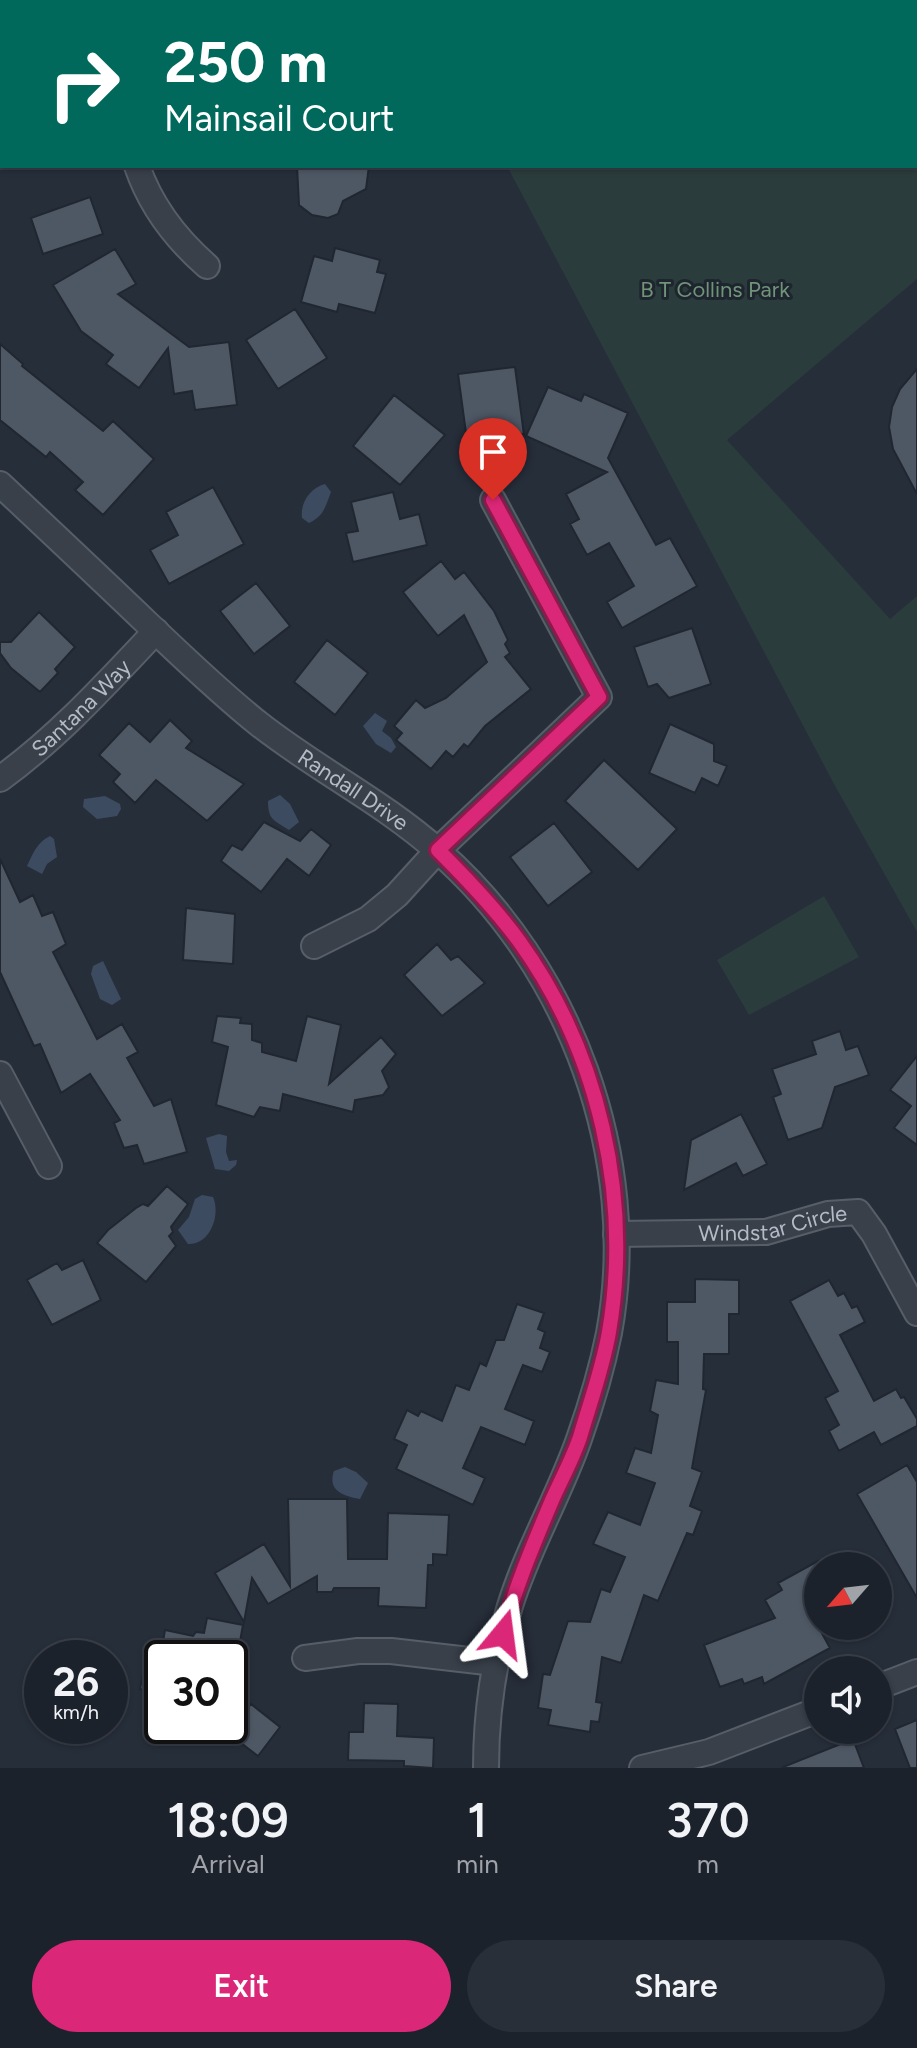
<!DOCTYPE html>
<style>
:root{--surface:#1c222c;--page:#292f38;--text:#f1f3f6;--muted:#a0a4a9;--line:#3a3f48;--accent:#db2777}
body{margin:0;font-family:Figtree,sans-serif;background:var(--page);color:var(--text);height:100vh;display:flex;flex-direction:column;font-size:30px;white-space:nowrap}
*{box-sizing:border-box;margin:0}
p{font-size:26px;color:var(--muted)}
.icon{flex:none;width:44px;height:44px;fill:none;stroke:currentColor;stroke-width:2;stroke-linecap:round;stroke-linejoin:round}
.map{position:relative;height:1768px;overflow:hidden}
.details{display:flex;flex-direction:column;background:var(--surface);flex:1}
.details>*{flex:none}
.hud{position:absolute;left:0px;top:0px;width:918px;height:168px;box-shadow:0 2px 6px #0004,0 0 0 2px var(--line);background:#00695c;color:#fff;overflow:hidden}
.needle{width:52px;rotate:242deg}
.tools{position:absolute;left:804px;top:1552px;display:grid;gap:16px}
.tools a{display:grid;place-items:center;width:88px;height:88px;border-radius:50%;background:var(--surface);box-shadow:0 2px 6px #0004,0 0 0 2px var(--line);font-size:40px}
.speed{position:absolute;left:24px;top:1640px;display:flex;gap:16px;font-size:40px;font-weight:700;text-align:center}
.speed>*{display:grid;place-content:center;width:104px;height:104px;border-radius:50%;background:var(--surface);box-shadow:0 2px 6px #0004,0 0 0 2px var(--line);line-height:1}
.speed small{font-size:20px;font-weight:400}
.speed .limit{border:4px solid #111;border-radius:12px;background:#fff;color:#111}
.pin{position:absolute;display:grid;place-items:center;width:68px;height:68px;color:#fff;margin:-82px -34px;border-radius:50% 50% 50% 0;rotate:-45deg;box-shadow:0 0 8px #0007}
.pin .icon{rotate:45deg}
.me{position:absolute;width:88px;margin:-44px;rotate:16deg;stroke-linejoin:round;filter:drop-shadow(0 0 6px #0008)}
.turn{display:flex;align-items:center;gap:28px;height:168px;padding:0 32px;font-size:36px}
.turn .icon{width:104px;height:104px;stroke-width:2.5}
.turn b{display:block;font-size:56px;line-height:68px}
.eta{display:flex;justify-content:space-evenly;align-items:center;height:136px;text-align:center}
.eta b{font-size:48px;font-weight:600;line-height:56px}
.button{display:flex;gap:16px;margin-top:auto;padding:16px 32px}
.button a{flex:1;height:92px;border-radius:48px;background:var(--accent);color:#fff;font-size:32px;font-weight:600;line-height:92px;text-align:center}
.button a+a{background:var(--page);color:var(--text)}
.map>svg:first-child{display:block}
</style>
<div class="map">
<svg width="917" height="1768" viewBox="0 0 917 1768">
<rect width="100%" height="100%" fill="#262e3a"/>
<!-- green -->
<path fill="#2b3c3d" d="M 420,0 L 917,0 L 917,279 L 727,440 L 890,619 L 917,596 L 917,932 L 834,784 L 507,166 L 916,166 L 916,2 Z
M 824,896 L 859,957 L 749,1015 L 717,960 Z"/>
<!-- water -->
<path fill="#3d4b61" d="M 325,484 L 331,492 C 325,507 324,516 309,523 L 302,518 C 300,503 310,488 325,484 Z
M 375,713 L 387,721 L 382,731 L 391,738 L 396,747 L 391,753 L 376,744 L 363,726 Z
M 280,795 L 290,804 L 299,822 L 289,830 C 274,820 268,820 268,801 Z
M 105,796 L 120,804 L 121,809 L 117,816 L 97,819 L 83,807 L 84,799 Z
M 50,836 L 54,839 L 57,857 L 47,864 L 42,874 L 27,866 C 33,854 36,843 50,836 Z
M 103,961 L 121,999 L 112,1005 L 100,999 L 91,974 L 93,966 Z
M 219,1134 L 227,1136 L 226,1152 L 229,1161 L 237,1160 L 236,1165 L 229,1171 L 215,1169 L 206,1138 Z
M 202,1195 L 213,1197 C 221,1215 210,1245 188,1244 L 178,1230 L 189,1217 L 195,1199 Z
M 345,1467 L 356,1472 L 368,1483 L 360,1499 C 344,1496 327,1491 334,1471 Z"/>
<!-- building -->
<path fill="#4e5865" stroke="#202731" stroke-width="2" d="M 297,166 L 369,166 L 366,189 L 343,201 L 338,214 L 328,218 L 312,215 L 299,205 Z
M 90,197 L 103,234 L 43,254 L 31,218 Z
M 335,248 L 380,260 L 377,272 L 386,274 L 375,313 L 339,304 L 337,312 L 301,302 L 314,256 L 332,261 Z
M 115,249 L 136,284 L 118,294 L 189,347 L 229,342 L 237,405 L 195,410 L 192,391 L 174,394 L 168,348 L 139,388 L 106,364 L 113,355 L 81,331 L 53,285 Z
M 295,309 L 327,358 L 278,389 L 246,340 Z
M 0,344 L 23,364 L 22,366 L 103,431 L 113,421 L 154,459 L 103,515 L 75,490 L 83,482 L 50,452 L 46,457 L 0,420 Z
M 515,367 L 524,435 L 507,428 L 466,433 L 458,374 Z
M 917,369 L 917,494 L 893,449 L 889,427 L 892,407 L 900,389 Z
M 548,387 L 581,401 L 584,394 L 628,413 L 608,458 L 656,545 L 670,538 L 697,586 L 622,628 L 607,602 L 634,586 L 609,543 L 587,555 L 570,524 L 579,519 L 566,494 L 607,472 L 526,436 Z
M 394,395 L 445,435 L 400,485 L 353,446 Z
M 213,487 L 244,544 L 169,584 L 150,550 L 178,535 L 166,512 Z
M 393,492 L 400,519 L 419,514 L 427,545 L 353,562 L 346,533 L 358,531 L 351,502 Z
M 441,561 L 455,579 L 464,572 L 494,611 L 508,640 L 505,644 L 510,653 L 505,657 L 531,689 L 485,726 L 468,747 L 464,744 L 453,757 L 446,751 L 431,769 L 396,740 L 402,733 L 394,726 L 416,700 L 425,708 L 446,698 L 487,662 L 464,615 L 438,636 L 403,592 Z
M 256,583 L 290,626 L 254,654 L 220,611 Z
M 39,612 L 75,647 L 55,669 L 58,673 L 40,692 L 11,668 L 0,653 L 0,642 L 11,642 Z
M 692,628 L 711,684 L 669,698 L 657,684 L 648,687 L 634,647 Z
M 327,640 L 368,673 L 335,715 L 294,682 Z
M 170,720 L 192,741 L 186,748 L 244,784 L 207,821 L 156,780 L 135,803 L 113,782 L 120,774 L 99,755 L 129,723 L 150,742 Z
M 670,724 L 714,744 L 714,761 L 727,766 L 718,786 L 702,778 L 695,793 L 649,773 Z
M 604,760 L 677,829 L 638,870 L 565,801 Z
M 264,822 L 300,841 L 311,829 L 331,845 L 309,876 L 287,859 L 261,892 L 221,861 L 232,845 L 242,850 Z
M 554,823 L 592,872 L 548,906 L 510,857 Z
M 0,859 L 20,902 L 33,895 L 42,916 L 53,912 L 66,944 L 53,952 L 97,1039 L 122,1024 L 138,1052 L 127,1058 L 154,1106 L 171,1099 L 187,1152 L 144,1164 L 137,1145 L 124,1148 L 114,1123 L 120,1120 L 90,1074 L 61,1093 L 40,1044 L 34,1046 L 0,972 Z
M 186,908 L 235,914 L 233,964 L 183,960 Z
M 437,944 L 451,960 L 458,956 L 485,983 L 442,1016 L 404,975 Z
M 217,1016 L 241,1018 L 240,1023 L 252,1024 L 252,1040 L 262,1043 L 262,1052 L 296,1061 L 307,1016 L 341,1025 L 329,1084 L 381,1037 L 396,1054 L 382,1071 L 389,1087 L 383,1095 L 355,1100 L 353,1112 L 283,1094 L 280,1111 L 260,1107 L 254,1117 L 216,1105 L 228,1047 L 212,1042 Z
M 840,1031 L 846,1050 L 858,1046 L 869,1075 L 835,1087 L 822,1128 L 788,1140 L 773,1097 L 781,1094 L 772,1069 L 816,1054 L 812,1041 Z
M 917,1056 L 917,1145 L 894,1128 L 911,1106 L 890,1090 Z
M 741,1114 L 767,1164 L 743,1176 L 736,1163 L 684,1190 L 691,1140 Z
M 167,1186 L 188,1204 L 171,1227 L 173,1232 L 169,1236 L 176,1246 L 146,1282 L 97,1243 L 108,1230 L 136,1208 L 143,1204 L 148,1206 Z
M 83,1260 L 101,1300 L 52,1325 L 27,1280 L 57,1263 L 62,1270 Z
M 695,1279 L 739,1280 L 739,1314 L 729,1314 L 729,1354 L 704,1354 L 703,1389 L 706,1390 L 692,1468 L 702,1472 L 690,1506 L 702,1511 L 693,1535 L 687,1533 L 658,1601 L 644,1595 L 621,1663 L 602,1657 L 596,1702 L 602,1703 L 599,1722 L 591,1721 L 590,1732 L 548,1725 L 551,1710 L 538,1708 L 543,1674 L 550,1675 L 568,1621 L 590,1622 L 601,1589 L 610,1592 L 625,1557 L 593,1544 L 608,1512 L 640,1525 L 655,1483 L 626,1473 L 635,1448 L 651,1453 L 658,1415 L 650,1411 L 656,1380 L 678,1384 L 678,1342 L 667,1342 L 667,1302 L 695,1302 Z
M 829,1280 L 838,1296 L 844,1293 L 852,1308 L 857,1306 L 865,1322 L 840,1335 L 874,1401 L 896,1389 L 901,1398 L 904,1397 L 917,1419 L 917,1426 L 881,1445 L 874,1432 L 839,1451 L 829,1431 L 839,1425 L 825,1398 L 838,1391 L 790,1301 Z
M 517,1304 L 544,1313 L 538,1329 L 545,1332 L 540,1348 L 550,1352 L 542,1372 L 523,1365 L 505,1409 L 534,1421 L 525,1445 L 481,1427 L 463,1468 L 485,1478 L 473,1505 L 396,1469 L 407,1445 L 394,1439 L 407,1410 L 418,1416 L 421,1411 L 442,1421 L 456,1385 L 469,1390 L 480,1363 L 486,1366 L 496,1340 L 504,1340 Z
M 907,1465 L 917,1482 L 917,1598 L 857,1494 Z
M 288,1499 L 347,1499 L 348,1559 L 387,1559 L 388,1513 L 449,1515 L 447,1555 L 433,1554 L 433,1565 L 428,1565 L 426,1608 L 378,1606 L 379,1588 L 334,1588 L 332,1592 L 317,1592 L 317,1576 L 268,1604 L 252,1578 L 244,1622 L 215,1573 L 264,1544 L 290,1586 Z
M 818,1561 L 818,1626 L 830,1648 L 764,1684 L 762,1677 L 744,1684 L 742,1679 L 720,1687 L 704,1645 L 775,1618 L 765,1600 L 782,1590 L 778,1583 Z
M 207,1618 L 243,1625 L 237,1658 L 160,1658 L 165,1630 L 193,1636 L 196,1632 L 204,1633 Z
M 146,1660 L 162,1664 L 162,1694 L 140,1689 Z
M 364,1703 L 398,1704 L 397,1736 L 434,1738 L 433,1768 L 404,1766 L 404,1761 L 348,1760 L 349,1732 L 363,1732 Z
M 251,1704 L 280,1727 L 258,1756 L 228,1733 Z
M 917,1720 L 917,1768 L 910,1768 L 895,1729 Z
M 853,1739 L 864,1768 L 784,1768 L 783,1767 Z"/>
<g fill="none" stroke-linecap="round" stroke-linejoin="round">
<!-- minor casing -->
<g stroke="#575e68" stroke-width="28">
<g id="minor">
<path d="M 109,0 L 109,2"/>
<path d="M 137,166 C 151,207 175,238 207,266"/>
<path id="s1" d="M 0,484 C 49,530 99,577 148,624 C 184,658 220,693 259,724 C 316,769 383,802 438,851 C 571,967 641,1159 609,1333 C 602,1368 591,1405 579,1439 C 559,1496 528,1548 510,1606 C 494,1658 486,1714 486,1768"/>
<path id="s2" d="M 0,779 C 59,736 106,684 156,631"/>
<path d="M 314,946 L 368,919 L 397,895 L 438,850 L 599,697 L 493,500"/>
<path d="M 0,1074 L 49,1166"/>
<path id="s3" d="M 616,1234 L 766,1232 L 828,1214 L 858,1212 L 874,1234 L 917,1313"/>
<path d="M 305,1658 L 358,1651 L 391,1651 L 495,1663"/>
<path d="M 878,1687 L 917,1672"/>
<path d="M 642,1768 L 709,1752 L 818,1710"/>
</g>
</g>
<!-- minor -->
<use href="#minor" stroke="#39404a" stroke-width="24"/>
</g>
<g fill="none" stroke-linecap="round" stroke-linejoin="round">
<!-- route casing -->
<g stroke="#8e194d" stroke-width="20">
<path id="route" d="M 493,500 L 599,697 L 438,850 C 467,879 495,908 519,941 C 599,1052 632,1197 609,1332 C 603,1367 590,1403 580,1437 C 573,1458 562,1478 553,1498 C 534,1543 515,1587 503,1634"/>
</g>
<!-- route -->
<use href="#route" stroke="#db2777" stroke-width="14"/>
</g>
<g text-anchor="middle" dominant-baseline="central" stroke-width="6" stroke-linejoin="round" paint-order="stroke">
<!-- park labels -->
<g font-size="22" fill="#6f9478" stroke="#1e252f">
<text x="715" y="289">B T Collins Park</text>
</g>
<!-- street labels -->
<g font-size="22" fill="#b5bbc6" stroke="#1e252f">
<text stroke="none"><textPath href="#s2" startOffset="108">Santana Way</textPath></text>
<text stroke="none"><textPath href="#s1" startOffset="468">Randall Drive</textPath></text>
<text stroke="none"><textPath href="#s3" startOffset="158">Windstar Circle</textPath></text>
</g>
</g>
</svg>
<div class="tools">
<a><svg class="needle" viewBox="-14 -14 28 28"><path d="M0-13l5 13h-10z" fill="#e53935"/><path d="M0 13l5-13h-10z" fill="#a0a4a9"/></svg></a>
<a><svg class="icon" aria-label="sound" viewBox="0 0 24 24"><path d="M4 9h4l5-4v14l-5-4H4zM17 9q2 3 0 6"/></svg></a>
</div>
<div class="speed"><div>26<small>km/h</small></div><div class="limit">30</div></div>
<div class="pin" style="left:493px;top:500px;background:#d93025"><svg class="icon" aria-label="arrive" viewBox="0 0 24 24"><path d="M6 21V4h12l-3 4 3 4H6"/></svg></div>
<svg class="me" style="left:503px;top:1634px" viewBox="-20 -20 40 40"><path d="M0-17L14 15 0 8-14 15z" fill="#db2777" stroke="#fff" stroke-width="4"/></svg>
<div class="hud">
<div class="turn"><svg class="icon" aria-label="right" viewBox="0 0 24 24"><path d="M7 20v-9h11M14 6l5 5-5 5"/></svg><div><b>250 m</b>Mainsail Court</div></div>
</div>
</div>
<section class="details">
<div class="eta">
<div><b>18:09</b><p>Arrival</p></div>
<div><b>1</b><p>min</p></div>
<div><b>370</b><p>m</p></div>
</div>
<div class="button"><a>Exit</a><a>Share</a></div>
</section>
